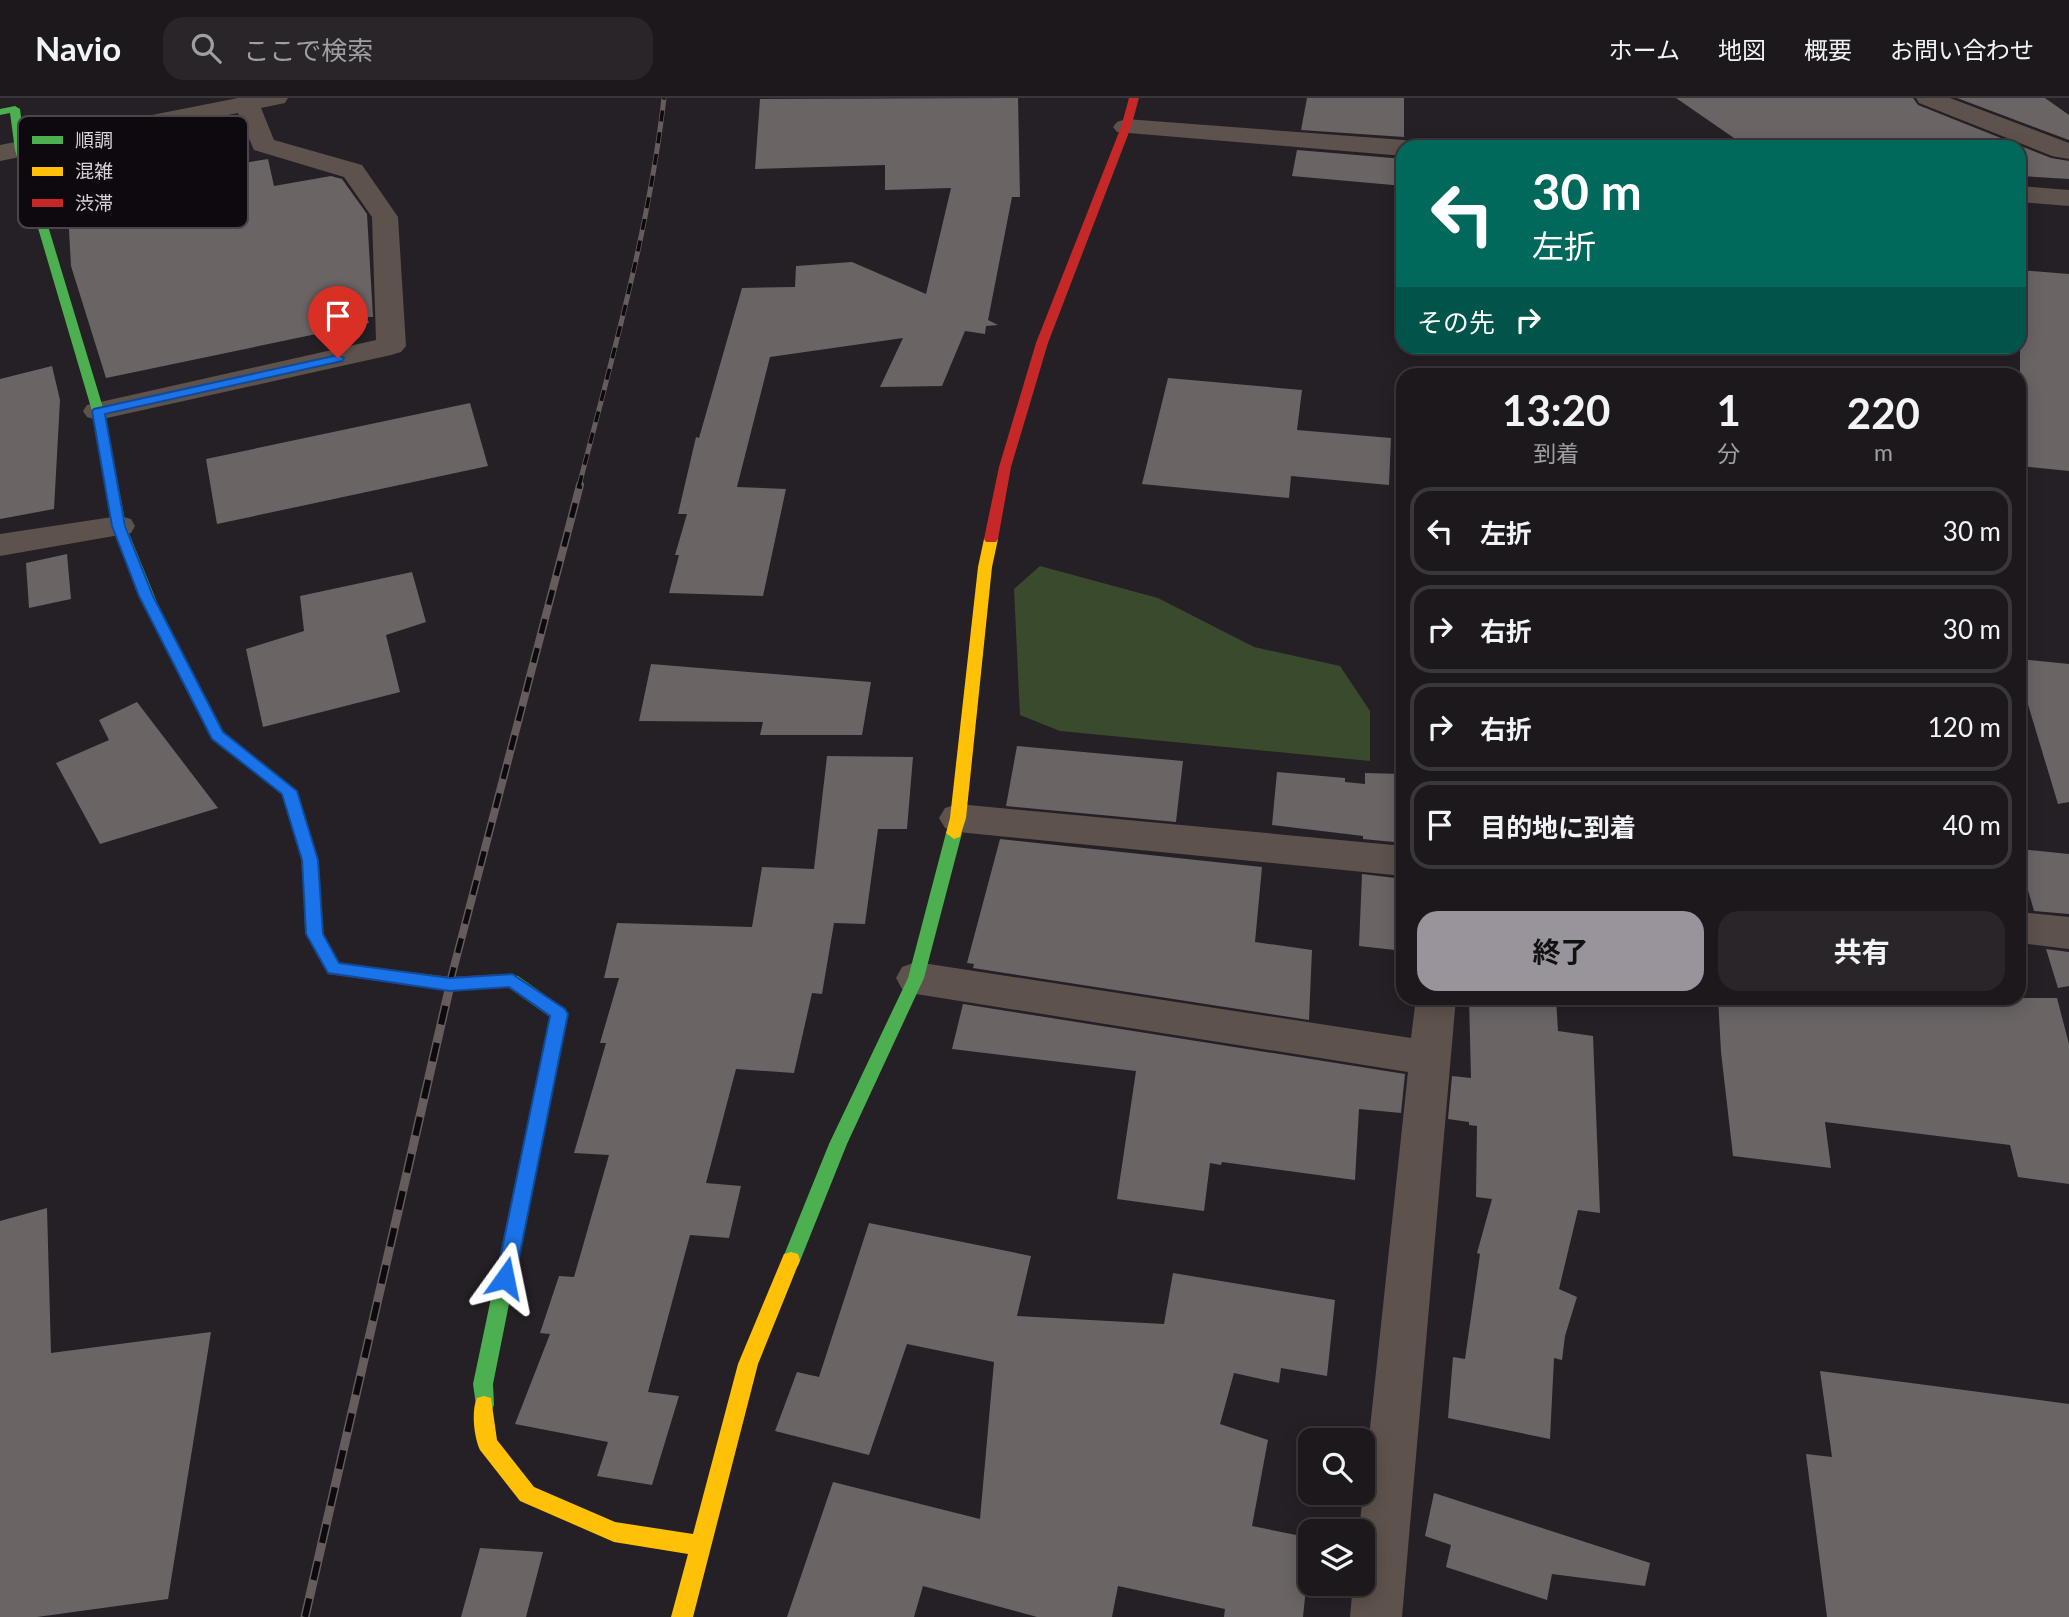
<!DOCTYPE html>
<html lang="ja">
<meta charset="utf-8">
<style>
:root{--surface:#1c181c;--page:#292529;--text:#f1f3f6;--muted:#a0a0a3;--line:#3a373b;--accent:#99939b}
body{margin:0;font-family:Lato,"Noto Sans JP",sans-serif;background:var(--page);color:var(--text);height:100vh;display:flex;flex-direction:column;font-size:26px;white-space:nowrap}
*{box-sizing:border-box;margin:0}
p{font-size:23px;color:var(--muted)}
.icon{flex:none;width:38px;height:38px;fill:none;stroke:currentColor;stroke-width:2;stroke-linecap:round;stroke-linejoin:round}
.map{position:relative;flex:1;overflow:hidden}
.panel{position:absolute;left:1396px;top:270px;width:630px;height:637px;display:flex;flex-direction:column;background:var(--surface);border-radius:21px;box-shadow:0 4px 18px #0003,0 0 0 2px var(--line)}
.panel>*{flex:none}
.banner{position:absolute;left:1396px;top:42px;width:630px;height:214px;border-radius:21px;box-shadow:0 4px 18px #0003,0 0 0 2px var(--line);background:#00695c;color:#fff;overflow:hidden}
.fabs{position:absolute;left:1298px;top:1330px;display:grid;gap:14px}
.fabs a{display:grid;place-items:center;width:77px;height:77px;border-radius:14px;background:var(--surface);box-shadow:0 4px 18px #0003,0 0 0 2px var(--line);font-size:35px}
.pin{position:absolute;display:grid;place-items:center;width:60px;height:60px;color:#fff;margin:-72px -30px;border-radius:50% 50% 50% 0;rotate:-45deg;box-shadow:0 0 7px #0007}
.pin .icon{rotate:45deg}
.me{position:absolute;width:77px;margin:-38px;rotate:12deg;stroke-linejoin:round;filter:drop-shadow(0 0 5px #0008)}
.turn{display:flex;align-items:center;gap:24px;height:147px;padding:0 21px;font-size:32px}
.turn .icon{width:91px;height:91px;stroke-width:2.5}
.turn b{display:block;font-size:49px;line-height:60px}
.then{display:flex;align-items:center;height:66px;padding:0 21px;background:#0003;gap:14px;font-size:26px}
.eta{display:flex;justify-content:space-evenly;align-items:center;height:119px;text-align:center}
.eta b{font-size:42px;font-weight:700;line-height:49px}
.cta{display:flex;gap:14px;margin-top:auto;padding:14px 21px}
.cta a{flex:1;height:80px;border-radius:21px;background:var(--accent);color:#111;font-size:28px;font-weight:700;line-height:80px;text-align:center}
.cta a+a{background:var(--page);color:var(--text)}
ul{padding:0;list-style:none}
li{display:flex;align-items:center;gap:21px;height:88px;margin:0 14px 10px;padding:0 7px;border:4px solid var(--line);border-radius:21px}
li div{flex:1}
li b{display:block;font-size:26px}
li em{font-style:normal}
header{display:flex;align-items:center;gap:42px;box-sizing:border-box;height:98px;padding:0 35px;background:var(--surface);border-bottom:2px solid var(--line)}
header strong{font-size:33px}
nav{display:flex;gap:38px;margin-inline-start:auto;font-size:24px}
.search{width:490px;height:63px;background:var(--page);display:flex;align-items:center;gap:18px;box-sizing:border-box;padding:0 24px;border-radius:21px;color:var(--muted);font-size:26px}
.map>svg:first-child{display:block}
</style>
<header>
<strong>Navio</strong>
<div class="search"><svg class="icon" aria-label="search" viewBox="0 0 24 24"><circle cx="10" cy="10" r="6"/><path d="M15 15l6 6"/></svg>ここで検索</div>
<nav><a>ホーム</a><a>地図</a><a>概要</a><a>お問い合わせ</a></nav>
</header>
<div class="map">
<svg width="2069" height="1519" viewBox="0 0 2069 1519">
<rect width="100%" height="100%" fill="#252026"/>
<!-- green -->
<path fill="#3a4a2d" d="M 1040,468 L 1158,500 L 1254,549 L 1340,568 L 1370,613 L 1370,663 L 1060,633 L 1020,617 L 1014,491 Z"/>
<!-- building -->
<path fill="#6a6465" d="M 1018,0 L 1020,99 L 1012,99 L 988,222 L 998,227 L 986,228 L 985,236 L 965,233 L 942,288 L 880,289 L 903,240 L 770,259 L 737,389 L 786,391 L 763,498 L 669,495 L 679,457 L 675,457 L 687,416 L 678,416 L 696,339 L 699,340 L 742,190 L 795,189 L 796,168 L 852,164 L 926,196 L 951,90 L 885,92 L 885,67 L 755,71 L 760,1 Z
M 1307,0 L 1404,0 L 1404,39 L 1301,32 Z
M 1676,0 L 1913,0 L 1918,7 L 2051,60 L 2069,63 L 2069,81 L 2020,78 L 2020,49 L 1747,49 Z
M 1957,0 L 2045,0 L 2069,17 L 2069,42 Z
M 236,22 L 244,65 L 268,61 L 274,88 L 331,78 L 342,81 L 367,116 L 373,219 L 367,219 L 369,225 L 106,280 L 71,168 L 67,96 L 80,93 L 75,50 Z
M 1297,52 L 1404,61 L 1404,88 L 1292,78 Z
M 2020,172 L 2069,176 L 2069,373 L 2020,368 Z
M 52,268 L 60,302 L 54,411 L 0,421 L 0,281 Z
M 1168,280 L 1302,292 L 1297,332 L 1391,340 L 1389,387 L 1291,378 L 1289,400 L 1142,386 Z
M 470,305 L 488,368 L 217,426 L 206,361 Z
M 67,456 L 71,501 L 29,510 L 26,465 Z
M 412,474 L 426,524 L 386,537 L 400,594 L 263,629 L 246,551 L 304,533 L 300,498 Z
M 2020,561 L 2069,566 L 2069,704 L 2058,706 L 2020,580 Z
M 651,566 L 871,584 L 862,637 L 760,637 L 763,624 L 639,623 Z
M 137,604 L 218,710 L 100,746 L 56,665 L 109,642 L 99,622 Z
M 1017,648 L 1183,663 L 1176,724 L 1006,708 Z
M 827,658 L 913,659 L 907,731 L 878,731 L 865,826 L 834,825 L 822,896 L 812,895 L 794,975 L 736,971 L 706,1085 L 741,1088 L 729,1140 L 690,1137 L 648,1294 L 679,1298 L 652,1387 L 597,1378 L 608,1344 L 515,1326 L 550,1236 L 540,1235 L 559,1178 L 574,1179 L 609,1057 L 574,1055 L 606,945 L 600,945 L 619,880 L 604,880 L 617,825 L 752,829 L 762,769 L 814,771 Z
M 1277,674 L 1345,680 L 1345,684 L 1365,686 L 1365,675 L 1404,676 L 1404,745 L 1363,741 L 1363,738 L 1272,727 Z
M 1000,741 L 1262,769 L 1255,844 L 1312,852 L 1309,922 L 973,870 L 974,866 L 967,865 Z
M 2020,751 L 2069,756 L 2069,816 L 2034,813 L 2020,764 Z
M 1362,776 L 1404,781 L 1404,853 L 1359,848 Z
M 2046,851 L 2069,854 L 2069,888 L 2058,890 Z
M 1469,900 L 1556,900 L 1558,933 L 1593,938 L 1600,1115 L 1578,1112 L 1559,1191 L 1577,1199 L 1565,1238 L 1562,1262 L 1554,1260 L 1550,1341 L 1448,1320 L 1453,1259 L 1465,1261 L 1480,1156 L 1477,1155 L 1492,1101 L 1476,1099 L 1477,1028 L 1469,1027 L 1469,1024 L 1448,1021 L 1452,978 L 1471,980 Z
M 1718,900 L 2057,900 L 2069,946 L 2069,1086 L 2018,1079 L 2010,1047 L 1825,1024 L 1831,1070 L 1733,1058 L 1721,954 Z
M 963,906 L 1405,976 L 1401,1015 L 1359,1011 L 1355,1082 L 1222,1064 L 1221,1067 L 1210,1065 L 1204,1113 L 1117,1101 L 1136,973 L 952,951 Z
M 47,1110 L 51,1255 L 211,1234 L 168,1501 L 37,1519 L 0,1519 L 0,1123 Z
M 869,1125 L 1031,1158 L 1017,1218 L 1164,1226 L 1173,1175 L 1335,1202 L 1327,1278 L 1281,1270 L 1279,1285 L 1234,1275 L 1220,1326 L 1268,1342 L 1252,1428 L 1311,1440 L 1303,1519 L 1224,1519 L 1225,1511 L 1118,1488 L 1112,1519 L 1037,1519 L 923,1488 L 914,1519 L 787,1519 L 833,1384 L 980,1421 L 994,1264 L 907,1246 L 869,1357 L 775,1333 L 797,1274 L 819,1279 Z
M 1820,1273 L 2069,1306 L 2069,1519 L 1827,1519 L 1806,1356 L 1832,1359 Z
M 1434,1395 L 1650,1465 L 1645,1488 L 1552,1476 L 1547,1502 L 1446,1469 L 1451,1447 L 1425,1438 Z
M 480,1450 L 543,1454 L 526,1519 L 461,1519 Z"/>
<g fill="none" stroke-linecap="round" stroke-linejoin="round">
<!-- street -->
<path fill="#5e524c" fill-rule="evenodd" d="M 238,0 L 288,0 L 285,5 L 261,10 L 274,42 L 362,67 L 398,119 L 406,248 L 401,254 L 391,257 L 98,322 L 87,319 L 83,313 L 87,307 L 376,242 L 372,119 L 344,79 L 254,52 L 238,15 L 0,63 L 0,47 Z
M 1916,0 L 1950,0 L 2069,45 L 2069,61 L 2052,58 L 1919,5 Z
M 1126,21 L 1404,42 L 1413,45 L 1416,49 L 1404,49 L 1404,58 L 1117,34 L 1113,29 L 1117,24 Z
M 2020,88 L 2069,92 L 2069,108 L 2020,104 Z
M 119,418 L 131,421 L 135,428 L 131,435 L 0,458 L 0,436 Z
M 958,706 L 1404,748 L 1404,778 L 958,734 L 945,730 L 939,720 L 945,710 Z
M 2020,814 L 2069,819 L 2069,851 L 2020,845 Z
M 916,864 L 1411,940 L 1416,900 L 1456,900 L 1402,1519 L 1350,1519 L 1353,1486 L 1363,1486 L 1363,1433 L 1359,1433 L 1408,974 L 916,896 L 902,891 L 896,880 L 902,869 Z"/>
<!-- fast -->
<path fill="#4caf50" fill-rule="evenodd" d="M 15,8 L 20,11 L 25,52 L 104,313 L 126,428 L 161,514 L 159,517 L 149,517 L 147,514 L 112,428 L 92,313 L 15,52 L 10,15 L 0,17 L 0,11 Z
M 954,729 L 962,735 L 924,880 L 847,1046 L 798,1168 L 791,1170 L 784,1168 L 782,1162 L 829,1046 L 908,880 L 946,735 Z
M 505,876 L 518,878 L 565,911 L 567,916 L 493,1286 L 494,1307 L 491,1314 L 484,1316 L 477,1314 L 473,1286 L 550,919 L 509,890 L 499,888 L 497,883 L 499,878 Z"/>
<!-- slow -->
<path fill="#ffc107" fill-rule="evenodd" d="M 991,437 L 998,441 L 992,469 L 966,720 L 960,739 L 954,741 L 946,735 L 950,720 L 978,469 L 984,441 Z
M 154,509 L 161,514 L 224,635 L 297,693 L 318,762 L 321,810 L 319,814 L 307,814 L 305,810 L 302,762 L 282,696 L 213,642 L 147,514 Z
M 791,1154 L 798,1156 L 800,1162 L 758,1266 L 693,1519 L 671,1519 L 688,1456 L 614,1444 L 520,1403 L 480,1352 C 474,1339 471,1313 477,1300 L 484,1298 L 491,1300 L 497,1342 L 534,1389 L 615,1424 L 693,1436 L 738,1266 L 784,1156 Z"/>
<!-- jam -->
<path fill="#c62828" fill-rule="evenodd" d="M 1129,0 L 1139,0 L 1131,29 L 1048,245 L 1011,369 L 998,441 L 996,444 L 986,444 L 984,441 L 999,369 L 1036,245 L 1121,29 Z
M 313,804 L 319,806 L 323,837 L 339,865 L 450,879 L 505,876 L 511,878 L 513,883 L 511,888 L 505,890 L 450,893 L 328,876 C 317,856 297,829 307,806 Z"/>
<!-- rail-far2 casing -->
<g stroke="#655c5b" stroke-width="5">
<path id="rail-far2" d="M 579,388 C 612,260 649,132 664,0"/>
</g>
<!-- rail-far1 casing -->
<g stroke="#655c5b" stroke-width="8">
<path id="rail-far1" d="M 450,884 L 580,387"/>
</g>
<!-- rail casing -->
<g stroke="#655c5b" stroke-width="9">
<path id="rail" d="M 305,1519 L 451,883"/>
</g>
<!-- rail-far2 -->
<use href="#rail-far2" stroke="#0d090e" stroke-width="3.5" stroke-dasharray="11" stroke-linecap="butt"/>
<!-- rail-far1 -->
<use href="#rail-far1" stroke="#0d090e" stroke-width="5" stroke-dasharray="15" stroke-linecap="butt"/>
<!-- rail -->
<use href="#rail" stroke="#0d090e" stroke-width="6" stroke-dasharray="19" stroke-linecap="butt"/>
</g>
<!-- route -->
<path fill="#1a73e8" stroke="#114b97" stroke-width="2" d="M 338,257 L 344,260 L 342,263 L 105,316 L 125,428 L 153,498 L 223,634 L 297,693 L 318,762 L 323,836 L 339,865 L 450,880 L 512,876 L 565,911 L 568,916 L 515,1180 L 512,1186 L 505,1189 L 498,1186 L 496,1180 L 550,918 L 509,889 L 450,893 L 328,875 L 306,836 L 302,762 L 282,696 L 212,641 L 139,498 L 112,428 L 92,313 L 94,311 Z"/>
<!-- legend -->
<rect x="18" y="18" width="230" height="112" rx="10" fill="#0d090e" stroke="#4a454b" stroke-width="2"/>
<rect x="32" y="38" width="31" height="8" fill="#4caf50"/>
<rect x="32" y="69" width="31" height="9" fill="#ffc107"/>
<rect x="32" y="101" width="31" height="8" fill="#c62828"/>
<g font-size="19" fill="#d8d1da">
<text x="75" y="49">順調</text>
<text x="75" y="80">混雑</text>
<text x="75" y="112">渋滞</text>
</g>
</svg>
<div class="fabs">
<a><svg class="icon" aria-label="search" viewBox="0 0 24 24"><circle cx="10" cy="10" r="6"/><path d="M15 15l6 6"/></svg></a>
<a><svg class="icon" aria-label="layers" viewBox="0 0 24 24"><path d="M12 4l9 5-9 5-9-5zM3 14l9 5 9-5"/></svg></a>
</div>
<div class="pin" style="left:338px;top:260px;background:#d93025"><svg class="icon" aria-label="arrive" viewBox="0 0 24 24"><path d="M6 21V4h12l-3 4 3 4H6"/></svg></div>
<svg class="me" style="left:505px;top:1180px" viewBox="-20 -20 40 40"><path d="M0-17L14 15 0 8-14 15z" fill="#1a73e8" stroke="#fff" stroke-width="4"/></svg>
<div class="banner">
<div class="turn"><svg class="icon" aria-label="left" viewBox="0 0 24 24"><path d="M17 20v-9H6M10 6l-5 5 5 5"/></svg><div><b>30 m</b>左折</div></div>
<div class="then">その先<svg class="icon" aria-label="right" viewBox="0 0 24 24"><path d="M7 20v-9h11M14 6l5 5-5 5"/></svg></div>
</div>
<section class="panel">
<div class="eta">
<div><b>13:20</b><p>到着</p></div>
<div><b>1</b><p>分</p></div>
<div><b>220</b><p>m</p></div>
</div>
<ul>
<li><svg class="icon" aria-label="left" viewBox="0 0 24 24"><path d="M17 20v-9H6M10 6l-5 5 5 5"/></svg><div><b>左折</b></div><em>30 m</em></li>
<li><svg class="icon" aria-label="right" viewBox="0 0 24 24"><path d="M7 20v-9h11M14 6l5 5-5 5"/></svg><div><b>右折</b></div><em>30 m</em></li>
<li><svg class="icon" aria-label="right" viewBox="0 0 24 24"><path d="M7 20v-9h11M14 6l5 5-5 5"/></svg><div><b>右折</b></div><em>120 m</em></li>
<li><svg class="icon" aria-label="arrive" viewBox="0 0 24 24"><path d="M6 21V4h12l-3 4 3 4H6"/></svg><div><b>目的地に到着</b></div><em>40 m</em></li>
</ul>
<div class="cta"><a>終了</a><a>共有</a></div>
</section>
</div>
